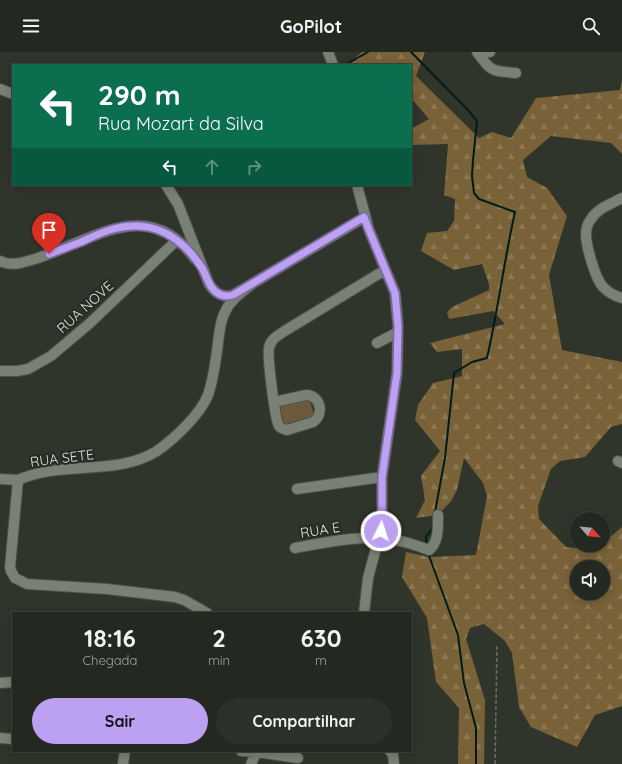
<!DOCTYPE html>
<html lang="pt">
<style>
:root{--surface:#232820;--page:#2b3029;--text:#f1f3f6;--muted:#a3a6a5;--line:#40443e;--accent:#bca0f2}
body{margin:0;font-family:Quicksand,sans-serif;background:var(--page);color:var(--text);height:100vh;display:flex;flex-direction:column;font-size:15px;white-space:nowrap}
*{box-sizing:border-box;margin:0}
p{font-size:13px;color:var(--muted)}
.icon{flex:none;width:22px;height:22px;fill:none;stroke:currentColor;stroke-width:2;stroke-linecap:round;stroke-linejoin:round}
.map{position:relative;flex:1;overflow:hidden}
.side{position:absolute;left:12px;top:560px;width:400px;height:140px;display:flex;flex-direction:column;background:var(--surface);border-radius:0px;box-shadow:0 2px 10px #0003,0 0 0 1px var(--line)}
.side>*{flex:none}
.guide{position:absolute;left:12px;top:12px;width:400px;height:122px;border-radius:0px;box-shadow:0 2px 10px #0003,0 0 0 1px var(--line);background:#0b6e4f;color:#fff;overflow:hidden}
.needle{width:26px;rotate:117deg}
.fabs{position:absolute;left:570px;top:460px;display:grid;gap:8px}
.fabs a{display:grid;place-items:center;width:40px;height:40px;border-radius:50%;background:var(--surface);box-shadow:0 2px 10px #0003,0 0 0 1px var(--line);font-size:20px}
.pin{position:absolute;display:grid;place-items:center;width:34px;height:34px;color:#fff;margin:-41px -17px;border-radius:50% 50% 50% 0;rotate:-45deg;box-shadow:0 0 4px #0007}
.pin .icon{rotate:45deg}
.me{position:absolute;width:44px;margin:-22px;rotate:4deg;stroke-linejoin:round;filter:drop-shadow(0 0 3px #0008)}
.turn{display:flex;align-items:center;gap:14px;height:84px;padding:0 20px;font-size:18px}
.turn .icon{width:52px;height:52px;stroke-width:2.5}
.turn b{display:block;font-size:28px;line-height:34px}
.lanes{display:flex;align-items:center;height:38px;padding:0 20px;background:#0003;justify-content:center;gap:20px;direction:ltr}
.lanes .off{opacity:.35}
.eta{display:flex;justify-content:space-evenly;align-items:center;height:68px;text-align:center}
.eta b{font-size:24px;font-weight:700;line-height:28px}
.button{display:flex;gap:8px;margin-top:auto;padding:8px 20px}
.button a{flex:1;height:46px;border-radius:24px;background:var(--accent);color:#111;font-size:16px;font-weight:700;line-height:46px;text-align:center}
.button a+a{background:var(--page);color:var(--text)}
header{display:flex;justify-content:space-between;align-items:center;height:52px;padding:0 20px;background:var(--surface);font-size:18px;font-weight:700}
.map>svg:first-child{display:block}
</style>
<header><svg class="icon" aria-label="menu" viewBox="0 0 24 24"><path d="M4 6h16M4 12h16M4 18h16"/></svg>GoPilot<svg class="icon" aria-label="search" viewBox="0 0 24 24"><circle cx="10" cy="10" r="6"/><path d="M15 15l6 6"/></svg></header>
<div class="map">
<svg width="622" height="712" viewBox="0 0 622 712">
<defs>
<pattern id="forest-firs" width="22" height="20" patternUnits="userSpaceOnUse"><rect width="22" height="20" fill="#796138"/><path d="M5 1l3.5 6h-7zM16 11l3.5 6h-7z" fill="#8c7854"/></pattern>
</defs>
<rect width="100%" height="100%" fill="#2f352b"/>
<!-- forest -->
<path fill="url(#forest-firs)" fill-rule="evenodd" d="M 362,0 L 425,0 L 416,24 L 479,86 L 492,80 L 511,86 L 536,46 L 620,38 L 622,28 L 622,102 L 611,91 L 551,84 L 523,108 L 527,125 L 547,136 L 567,164 L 549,223 L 562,298 L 622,310 L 622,372 L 611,375 L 585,405 L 560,409 L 551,417 L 538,454 L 539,467 L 566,495 L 593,498 L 600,493 L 603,493 L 603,491 L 622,475 L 622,654 L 595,663 L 577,695 L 531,675 L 519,655 L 512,601 L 505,589 L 484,572 L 470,576 L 466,587 L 485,648 L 484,712 L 458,712 L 459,656 L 436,630 L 427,566 L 402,525 L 406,500 L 429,505 L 476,503 L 487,444 L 483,431 L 464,406 L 457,438 L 451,449 L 438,463 L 416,466 L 425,448 L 421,424 L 440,399 L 415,368 L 418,353 L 433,331 L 462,324 L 462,297 L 437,300 L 430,291 L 505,272 L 493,259 L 449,267 L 447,260 L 452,255 L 489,238 L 489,232 L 482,212 L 454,218 L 421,199 L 427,181 L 447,179 L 454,169 L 455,147 L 444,143 L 448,92 L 411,93 L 411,77 L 429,67 L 411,46 L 411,13 L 350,13 L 350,11 ZM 577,515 L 603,515 L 603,541 L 577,541 Z"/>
<!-- garden -->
<path fill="#6d5a3a" d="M 309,346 L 315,366 L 283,375 L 277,354 Z"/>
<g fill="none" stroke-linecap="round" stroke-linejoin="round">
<!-- stream -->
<path stroke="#001c19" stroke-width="2" d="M 411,0 L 467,57 L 477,69 L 473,108 L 472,124 L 474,141 L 479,147 L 515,160 C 504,209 498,258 487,306 L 472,310 L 454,321 L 445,406 L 435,460
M 345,13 L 368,0
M 426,493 L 426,485 L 433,476 L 433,472
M 428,501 L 458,583 L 464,631 L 476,676 L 476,712"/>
<!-- minor casing -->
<g stroke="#4b5048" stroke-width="12">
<path id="minor" d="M 328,0 L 333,13
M 477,0 C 491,20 492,19 516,21
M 479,0 L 490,0
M 0,37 L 13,42
M 166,133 L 178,152 L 209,232 C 215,241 222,246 233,243 L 365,165
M 357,133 L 369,178 L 395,241 L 398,274 L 397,321 L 382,425 L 382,474 L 368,526 L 364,561
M 622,146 C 611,152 598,156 591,167 C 588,171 586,177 586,182 C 586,194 595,226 603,235 C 608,240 615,244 622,246
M 0,209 C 12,215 24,210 35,207 C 92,189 148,142 195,207
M 377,291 L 398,280
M 0,319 L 17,319 L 28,317 L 51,304 L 90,271 L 177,188
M 274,350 L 306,343 C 320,343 325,362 313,370 L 287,378 C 284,377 281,377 279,374 C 275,369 267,303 269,296 C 270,288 277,284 283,280 L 385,218
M 618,409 L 622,411
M 0,427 L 18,428
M 297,437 L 382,425
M 295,496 C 322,491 351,485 378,486 C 395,486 413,492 429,498 C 439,490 438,475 438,463
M 207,561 L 184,548 L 175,545 L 107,537 L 27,532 L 15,526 L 11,519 L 10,515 L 18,428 C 62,408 115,425 157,399 C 174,387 200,363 208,343 C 213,329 215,313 217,299 C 219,286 219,271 225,260 C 230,248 242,240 252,232
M 0,631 L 13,630
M 0,686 L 13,687
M 241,699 L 257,700 L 298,706
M 390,699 L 393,703 L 394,712
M 123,712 L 125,699
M 251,712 L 257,699"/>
</g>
<!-- path -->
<path stroke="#6a6f66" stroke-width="1.5" stroke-dasharray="4 2" stroke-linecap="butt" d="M 495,712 L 497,592"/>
<!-- minor -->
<use href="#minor" stroke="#798074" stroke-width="10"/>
</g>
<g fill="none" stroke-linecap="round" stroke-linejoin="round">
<!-- route casing -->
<g stroke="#7a689d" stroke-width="10">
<path id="route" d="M 49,202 C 60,198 70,194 81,190 C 100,181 117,173 139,174 C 166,175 188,194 202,216 C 207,224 208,234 216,240 C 221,244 226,245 233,243 L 364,165 L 369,178 L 395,241 L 398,274 L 397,321 L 382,425 L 382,466 L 381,479"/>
</g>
<!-- route -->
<use href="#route" stroke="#bca0f2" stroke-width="7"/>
</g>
<g text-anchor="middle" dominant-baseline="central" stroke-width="4" stroke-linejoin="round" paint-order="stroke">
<!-- street labels -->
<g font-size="14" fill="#dfe3dd" stroke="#252b21">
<text transform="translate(85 255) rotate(-42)">RUA NOVE</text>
<text transform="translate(62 406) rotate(-7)">RUA SETE</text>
<text transform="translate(320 478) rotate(-9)">RUA E</text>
</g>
</g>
</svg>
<div class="fabs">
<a><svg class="needle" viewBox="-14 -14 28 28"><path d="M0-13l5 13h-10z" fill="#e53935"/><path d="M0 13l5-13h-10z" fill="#a3a6a5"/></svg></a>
<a><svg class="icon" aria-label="sound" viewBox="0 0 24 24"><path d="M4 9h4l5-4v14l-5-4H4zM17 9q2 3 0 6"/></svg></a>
</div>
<div class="pin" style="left:49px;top:202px;background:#d93025"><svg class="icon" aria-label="arrive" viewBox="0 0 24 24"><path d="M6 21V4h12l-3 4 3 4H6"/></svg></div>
<svg class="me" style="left:381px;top:479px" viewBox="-20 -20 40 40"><circle r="17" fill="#bca0f2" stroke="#fff" stroke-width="3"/><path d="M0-11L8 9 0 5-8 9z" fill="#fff"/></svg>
<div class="guide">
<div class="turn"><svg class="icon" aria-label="left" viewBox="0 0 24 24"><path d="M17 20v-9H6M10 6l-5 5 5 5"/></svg><div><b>290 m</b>Rua Mozart da Silva</div></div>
<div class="lanes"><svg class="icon" aria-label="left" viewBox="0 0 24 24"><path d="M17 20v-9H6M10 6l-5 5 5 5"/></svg><svg class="icon off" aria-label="ahead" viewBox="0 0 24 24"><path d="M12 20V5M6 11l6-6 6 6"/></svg><svg class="icon off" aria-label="right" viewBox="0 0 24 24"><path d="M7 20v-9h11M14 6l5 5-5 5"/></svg></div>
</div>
<section class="side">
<div class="eta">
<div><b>18:16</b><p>Chegada</p></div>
<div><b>2</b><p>min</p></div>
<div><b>630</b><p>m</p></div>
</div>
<div class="button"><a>Sair</a><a>Compartilhar</a></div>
</section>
</div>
